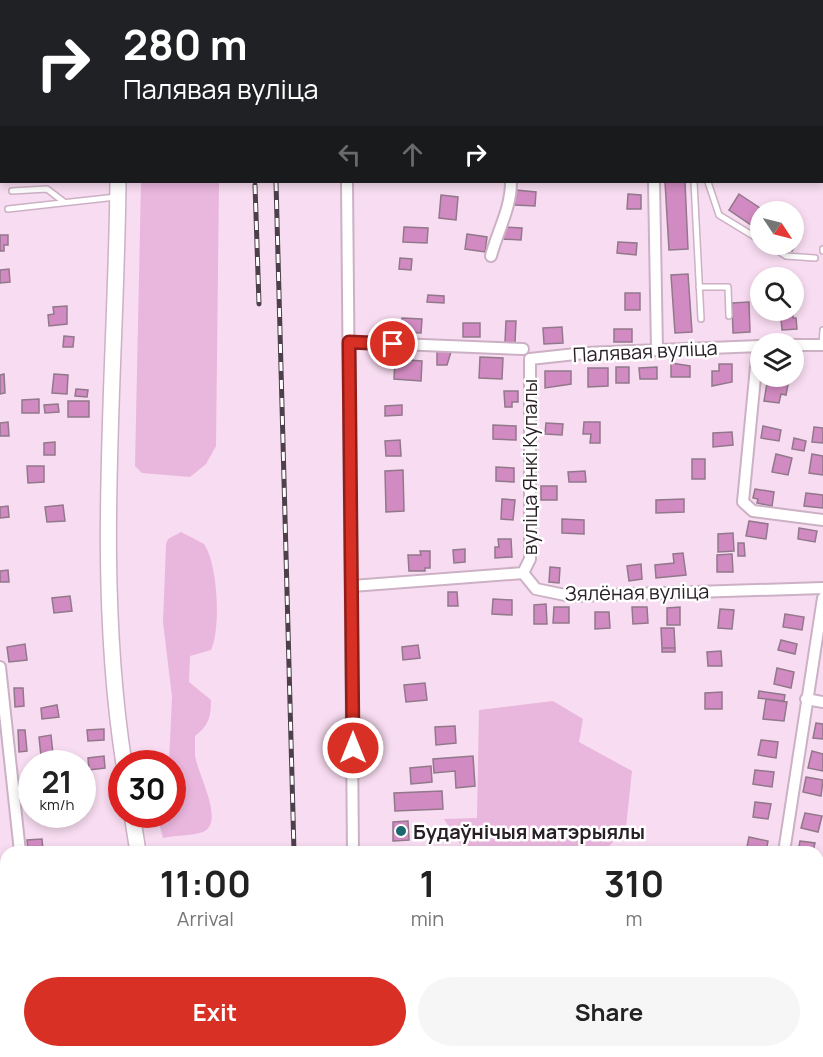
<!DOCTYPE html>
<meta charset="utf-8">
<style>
:root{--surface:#fff;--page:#f6f6f6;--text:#222;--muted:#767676;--accent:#d93025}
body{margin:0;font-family:Manrope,sans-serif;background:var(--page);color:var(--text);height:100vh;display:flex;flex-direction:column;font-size:22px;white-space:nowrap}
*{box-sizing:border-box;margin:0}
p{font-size:20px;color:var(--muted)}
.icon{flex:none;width:33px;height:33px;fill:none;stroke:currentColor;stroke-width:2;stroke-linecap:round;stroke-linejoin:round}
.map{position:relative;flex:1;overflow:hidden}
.sheet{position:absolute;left:0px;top:846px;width:824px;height:212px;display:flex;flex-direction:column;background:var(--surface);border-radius:18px 18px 0 0;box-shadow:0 3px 9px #0003}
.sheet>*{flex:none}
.hud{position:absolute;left:0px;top:0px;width:824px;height:183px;box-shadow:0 3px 9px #0003;background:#202124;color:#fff;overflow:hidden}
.needle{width:39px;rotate:125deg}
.buttons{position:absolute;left:750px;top:201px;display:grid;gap:12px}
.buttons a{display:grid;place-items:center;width:54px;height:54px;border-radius:50%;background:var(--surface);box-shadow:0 3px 9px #0003;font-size:30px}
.speed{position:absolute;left:18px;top:750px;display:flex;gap:12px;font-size:30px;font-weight:700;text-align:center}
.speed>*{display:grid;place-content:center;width:78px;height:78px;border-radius:50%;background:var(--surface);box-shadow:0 3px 9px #0003;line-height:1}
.speed small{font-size:15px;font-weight:400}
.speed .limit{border:9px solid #d22;background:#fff;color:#111}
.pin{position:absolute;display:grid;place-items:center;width:51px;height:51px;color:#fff;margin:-26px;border:3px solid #fff;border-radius:50%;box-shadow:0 2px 6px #0007}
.me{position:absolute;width:66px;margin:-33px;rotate:0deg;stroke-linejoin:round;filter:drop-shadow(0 0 4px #0008)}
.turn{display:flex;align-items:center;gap:21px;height:126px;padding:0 24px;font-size:27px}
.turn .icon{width:78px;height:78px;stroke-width:2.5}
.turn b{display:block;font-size:42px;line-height:51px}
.lanes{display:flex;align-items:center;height:57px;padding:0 24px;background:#0003;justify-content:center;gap:30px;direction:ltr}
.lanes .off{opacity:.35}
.eta{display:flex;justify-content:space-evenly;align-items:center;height:102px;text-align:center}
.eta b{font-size:36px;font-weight:700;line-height:42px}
.primary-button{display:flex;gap:12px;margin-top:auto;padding:12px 24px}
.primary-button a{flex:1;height:69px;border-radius:36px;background:var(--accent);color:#fff;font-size:24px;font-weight:700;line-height:69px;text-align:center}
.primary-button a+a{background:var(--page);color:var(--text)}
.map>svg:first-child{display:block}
</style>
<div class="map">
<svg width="823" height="1057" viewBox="0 0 823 1057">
<rect width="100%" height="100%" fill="#f8dcf1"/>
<!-- green -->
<path fill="#e9b6dd" d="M 141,182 L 219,182 L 216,446 L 206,464 L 190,477 L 142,473 L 135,466 Z
M 181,532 L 204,544 C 218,564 221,629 211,650 L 190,656 L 189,682 L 211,700 C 211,717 209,725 195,736 C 195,742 195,749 195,755 C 197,773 224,819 205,831 C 196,836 175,835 163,838 L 158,819 L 163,815 L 172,814 L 172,764 L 169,763 L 172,697 L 163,622 L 166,544 L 168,539 Z
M 553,701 L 583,719 L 579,742 L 632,771 L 626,827 L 604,852 L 460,852 L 460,844 L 444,819 L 477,818 L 479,710 Z
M 188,1052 L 235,1052 L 235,1057 L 189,1057 Z
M 476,1052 L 531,1052 L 528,1057 L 473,1057 Z
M 549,1052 L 594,1052 L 593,1057 L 547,1057 Z"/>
<!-- building -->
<path fill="#d28bc2" stroke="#91788a" stroke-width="1.5" d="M 665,182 L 685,182 L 688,249 L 669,250 Z
M 516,190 L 536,192 L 535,206 L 515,205 Z
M 628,194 L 641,195 L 641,209 L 627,209 Z
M 739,194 L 766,212 L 760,212 L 760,231 L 729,210 Z
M 441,195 L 458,197 L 456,220 L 439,218 Z
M 404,227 L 428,228 L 427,243 L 403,242 Z
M 502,227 L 522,228 L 521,240 L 501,239 Z
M 794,229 L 802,235 L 792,251 L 781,244 L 794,244 Z
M 467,234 L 487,237 L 485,252 L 465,249 Z
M 0,235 L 8,235 L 8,245 L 4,245 L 4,251 L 0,251 Z
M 618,242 L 637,243 L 636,255 L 617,253 Z
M 400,258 L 412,259 L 411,270 L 399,269 Z
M 9,269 L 10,282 L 0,283 L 0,270 Z
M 688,274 L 692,332 L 675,333 L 671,275 Z
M 625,293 L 640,293 L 640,310 L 625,310 Z
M 428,295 L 444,296 L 444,303 L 427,302 Z
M 749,302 L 750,332 L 733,333 L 732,303 Z
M 67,306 L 67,324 L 49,326 L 48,315 L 54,314 L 53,307 Z
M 787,315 L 793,315 L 793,318 L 796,318 L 797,329 L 782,330 L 781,319 L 787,318 Z
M 402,318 L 422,319 L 421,333 L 401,332 Z
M 506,321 L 516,321 L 515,343 L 505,342 Z
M 463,323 L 480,323 L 480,337 L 463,337 Z
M 562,327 L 563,343 L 544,344 L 543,328 Z
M 614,329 L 632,329 L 632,342 L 614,342 Z
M 64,336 L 74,337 L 73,347 L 63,347 Z
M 437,351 L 451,352 L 447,365 L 437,365 Z
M 480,357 L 503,358 L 502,379 L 479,378 Z
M 395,359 L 422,361 L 421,381 L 394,379 Z
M 671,363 L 690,366 L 690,377 L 671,377 Z
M 719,364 L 732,364 L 732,382 L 712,386 L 712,371 L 719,371 Z
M 616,367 L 629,367 L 629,383 L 616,383 Z
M 657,367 L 657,379 L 640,379 L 639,368 Z
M 588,368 L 608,368 L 608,386 L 588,387 Z
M 545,371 L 571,371 L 571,384 L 545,388 Z
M 4,374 L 5,393 L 0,394 L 0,375 Z
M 54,374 L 68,375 L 67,394 L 52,393 Z
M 768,377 L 789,379 L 786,395 L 781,394 L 779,403 L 764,401 Z
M 76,389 L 88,390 L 87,397 L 75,396 Z
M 504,391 L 518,391 L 518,402 L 512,402 L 512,407 L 505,407 Z
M 39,399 L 39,413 L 22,413 L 22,400 Z
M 68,401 L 89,401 L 89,417 L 68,417 Z
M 58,404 L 59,412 L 45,413 L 44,405 Z
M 402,405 L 402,415 L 385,416 L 385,406 Z
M 8,422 L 9,436 L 0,436 L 0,423 Z
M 584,422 L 600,422 L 600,443 L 590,443 L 591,434 L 583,434 Z
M 546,423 L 563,424 L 562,435 L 545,434 Z
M 493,425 L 516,426 L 516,440 L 493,439 Z
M 763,426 L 781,430 L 779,441 L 761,438 Z
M 814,427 L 823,428 L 823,443 L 812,442 Z
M 732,432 L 733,445 L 713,447 L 713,433 Z
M 794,438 L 806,441 L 804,451 L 792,449 Z
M 400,440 L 401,456 L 386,456 L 385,441 Z
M 55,442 L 55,455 L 44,455 L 44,443 Z
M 776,454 L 792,458 L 788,475 L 772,472 Z
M 812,454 L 823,456 L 823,475 L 809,473 Z
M 692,459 L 705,459 L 705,479 L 692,479 Z
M 27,466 L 44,466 L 44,482 L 28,483 Z
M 496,467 L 514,468 L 514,482 L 496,481 Z
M 403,470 L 404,511 L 386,512 L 385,471 Z
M 585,471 L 586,482 L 569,482 L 568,472 Z
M 541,486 L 557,486 L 557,500 L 541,500 Z
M 755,489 L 774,492 L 772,506 L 757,503 L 758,499 L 753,498 Z
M 806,493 L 823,495 L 823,508 L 804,506 Z
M 502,499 L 515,500 L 513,520 L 501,519 Z
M 684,499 L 684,512 L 656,513 L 656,500 Z
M 63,505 L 65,521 L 47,522 L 45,507 Z
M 8,506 L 9,517 L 0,518 L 0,507 Z
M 562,519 L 584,520 L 584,534 L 562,533 Z
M 749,521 L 768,524 L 766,539 L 746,536 Z
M 799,528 L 817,531 L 815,542 L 798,539 Z
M 733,533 L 734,551 L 718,552 L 718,534 Z
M 498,539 L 511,539 L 512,557 L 495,558 L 495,547 L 499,547 Z
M 738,543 L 744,543 L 745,556 L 738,556 Z
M 465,549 L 465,562 L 454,563 L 453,550 Z
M 420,551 L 430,551 L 430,568 L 425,568 L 425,571 L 409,571 L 408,555 L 421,555 Z
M 683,553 L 686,575 L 656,578 L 655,565 L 674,563 L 673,554 Z
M 732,554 L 733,572 L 717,572 L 717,555 Z
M 641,564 L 642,579 L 629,581 L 627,566 Z
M 550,567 L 560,568 L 559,583 L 549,582 Z
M 8,570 L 9,582 L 0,582 L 0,571 Z
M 448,592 L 457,592 L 458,606 L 448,606 Z
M 70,596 L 72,611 L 54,613 L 52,598 Z
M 493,599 L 512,600 L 512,615 L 492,614 Z
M 546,604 L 547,624 L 534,624 L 534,605 Z
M 554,607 L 569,607 L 569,623 L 553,623 Z
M 632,607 L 647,607 L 648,623 L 633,624 Z
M 680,607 L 680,625 L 667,625 L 667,608 Z
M 720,609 L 734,610 L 732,629 L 718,628 Z
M 595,612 L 609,612 L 610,628 L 595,629 Z
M 785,614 L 804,617 L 802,630 L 783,627 Z
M 661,628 L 674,628 L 675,648 L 662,648 Z
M 781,640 L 797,644 L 795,654 L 778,650 Z
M 25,644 L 27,660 L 9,662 L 7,647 Z
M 418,645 L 420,658 L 403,660 L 402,647 Z
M 662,648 L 675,648 L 675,652 L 662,652 Z
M 721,651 L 722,666 L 708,666 L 707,652 Z
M 777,668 L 794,672 L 791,688 L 774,684 Z
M 425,683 L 427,700 L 406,702 L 404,685 Z
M 14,688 L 23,688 L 24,706 L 15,707 Z
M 759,691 L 785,695 L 784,701 L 758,698 Z
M 722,692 L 722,709 L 705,709 L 705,693 Z
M 766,699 L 787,702 L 784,721 L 763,719 Z
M 57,705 L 59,717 L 42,719 L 41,708 Z
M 816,723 L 823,724 L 823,739 L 813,738 Z
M 455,726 L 456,743 L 436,745 L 435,727 Z
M 104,729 L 104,740 L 88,741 L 87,730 Z
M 18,730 L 25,730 L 27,751 L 19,752 Z
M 51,735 L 53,754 L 41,756 L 39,737 Z
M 761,740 L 778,742 L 776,758 L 758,755 Z
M 812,751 L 823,754 L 823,771 L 808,768 Z
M 104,756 L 105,768 L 89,770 L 88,758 Z
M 473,756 L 475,786 L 456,788 L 455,771 L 434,773 L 433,759 Z
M 431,766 L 432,782 L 411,784 L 410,768 Z
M 755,770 L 774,772 L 772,787 L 753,784 Z
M 806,777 L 823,780 L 821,796 L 803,792 Z
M 442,791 L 443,809 L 395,811 L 394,793 Z
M 755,802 L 771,804 L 768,819 L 753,817 Z
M 805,813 L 822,816 L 818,832 L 801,828 Z
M 408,821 L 409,840 L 393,841 L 393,822 Z
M 749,837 L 768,841 L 766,851 L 747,847 Z
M 42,839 L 43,850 L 28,850 L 27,840 Z
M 800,841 L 815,843 L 813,852 L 798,852 Z
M 0,913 L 6,913 L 6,925 L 0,925 Z
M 6,931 L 6,948 L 0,948 L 0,932 Z
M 818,968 L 823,969 L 823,1004 L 819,1004 Z
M 0,988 L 6,988 L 6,1009 L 0,1009 Z
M 133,1052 L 152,1052 L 153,1057 L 134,1057 Z
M 658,1052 L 697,1052 L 693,1057 L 666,1057 Z"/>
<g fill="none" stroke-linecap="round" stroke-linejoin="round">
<!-- lane casing -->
<g stroke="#ccb1c5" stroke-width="8">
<path id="lane" d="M 217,0 L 217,2
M 569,0 L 569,2
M 740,2 L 740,0
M 694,182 L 701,319
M 708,182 L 719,215 L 760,240
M 12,191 L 47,189 L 64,202
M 8,209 L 116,197
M 767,244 L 786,256 L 815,258
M 823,249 L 823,251
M 699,287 L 728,287 L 729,316
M 822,345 L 823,330
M 363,1052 L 363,1057
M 404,1052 L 405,1057
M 422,1052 L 422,1057
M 435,1057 L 436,1052
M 450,1057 L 450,1052"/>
</g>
<!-- street casing -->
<g stroke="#ccb1c5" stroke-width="14">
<path id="street" d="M 345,0 L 345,2
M 721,0 L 726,2
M 516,2 L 516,0
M 653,2 L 653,0
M 818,2 L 822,0
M 347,182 L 353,852
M 654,182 L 657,350
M 491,256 C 498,230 511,208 511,182
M 349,342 L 523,349
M 794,345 L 823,345
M 758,346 L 743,502 L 753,511 L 823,520
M 523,573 L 530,559 L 530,359 L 585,353 L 760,346
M 523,573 L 536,589 L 570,596 L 823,588
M 352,586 L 523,573
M 0,667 L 20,852
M 806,699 L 823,702
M 784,852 L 823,598
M 818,879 L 823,878
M 0,970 L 6,971
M 27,1052 L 27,1057
M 750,1057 L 750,1052"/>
</g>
<!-- secondary casing -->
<g stroke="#ccb1c5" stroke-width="18">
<path id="secondary" d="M 122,0 L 122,2
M 118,182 C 116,376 94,571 124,764
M 132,814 L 138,852
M 818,930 L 823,930
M 168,1052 L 168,1057
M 538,1057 L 540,1052"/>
</g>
<!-- lane -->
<use href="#lane" stroke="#fff" stroke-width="5"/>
<!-- street -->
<use href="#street" stroke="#fff" stroke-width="10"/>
<!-- secondary -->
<use href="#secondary" stroke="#fff" stroke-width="15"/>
<!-- rail casing -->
<g stroke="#4e404b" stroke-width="5">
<path id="rail" d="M 272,0 L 272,2
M 276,182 L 294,852
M 255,185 L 259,304
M 306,1052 L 306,1057"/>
</g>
<!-- rail -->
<use href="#rail" stroke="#fff" stroke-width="3" stroke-dasharray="9" stroke-linecap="butt"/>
</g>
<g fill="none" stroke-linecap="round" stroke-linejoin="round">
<!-- route casing -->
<g stroke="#8d1f18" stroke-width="15">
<path id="route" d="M 353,748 L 349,342 L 393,344"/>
</g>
<!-- route -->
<use href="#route" stroke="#d93025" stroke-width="10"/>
</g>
<!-- markers -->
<circle fill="#1a676d" stroke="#fff" stroke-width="2" cx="401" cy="831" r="6"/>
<g text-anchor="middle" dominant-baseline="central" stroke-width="5" stroke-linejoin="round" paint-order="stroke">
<!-- street labels -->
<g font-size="20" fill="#281e26" stroke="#fff">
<text transform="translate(645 351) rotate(-3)">Палявая вуліца</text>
<text transform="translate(529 467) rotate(-90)">вуліца Янкі Купалы</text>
<text transform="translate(637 592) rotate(-1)">Зялёная вуліца</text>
</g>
<!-- poi labels -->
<g font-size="20" font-weight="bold" fill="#281e26" stroke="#fff" text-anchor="start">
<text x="413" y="831">Будаўнічыя матэрыялы</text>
</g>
</g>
</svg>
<div class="buttons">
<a><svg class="needle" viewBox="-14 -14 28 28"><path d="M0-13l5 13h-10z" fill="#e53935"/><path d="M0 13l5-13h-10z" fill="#767676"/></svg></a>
<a><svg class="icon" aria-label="search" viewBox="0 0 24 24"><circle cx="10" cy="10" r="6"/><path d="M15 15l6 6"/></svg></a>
<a><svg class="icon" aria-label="layers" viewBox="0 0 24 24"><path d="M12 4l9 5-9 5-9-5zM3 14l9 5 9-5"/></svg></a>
</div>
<div class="speed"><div>21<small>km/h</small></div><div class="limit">30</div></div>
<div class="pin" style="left:393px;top:344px;background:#d93025"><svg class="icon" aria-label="arrive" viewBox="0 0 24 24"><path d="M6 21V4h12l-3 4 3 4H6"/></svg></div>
<svg class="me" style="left:353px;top:748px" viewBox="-20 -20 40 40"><circle r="17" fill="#d93025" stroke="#fff" stroke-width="3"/><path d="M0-11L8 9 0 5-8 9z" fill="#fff"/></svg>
<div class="hud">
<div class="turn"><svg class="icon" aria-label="right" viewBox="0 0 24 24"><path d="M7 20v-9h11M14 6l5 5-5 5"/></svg><div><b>280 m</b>Палявая вуліца</div></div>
<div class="lanes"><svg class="icon off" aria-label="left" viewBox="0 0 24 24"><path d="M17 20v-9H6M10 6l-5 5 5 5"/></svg><svg class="icon off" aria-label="ahead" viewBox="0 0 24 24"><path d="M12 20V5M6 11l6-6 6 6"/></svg><svg class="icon" aria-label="right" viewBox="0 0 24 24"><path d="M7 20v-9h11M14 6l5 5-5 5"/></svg></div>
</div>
<section class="sheet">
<div class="eta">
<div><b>11:00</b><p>Arrival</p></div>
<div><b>1</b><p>min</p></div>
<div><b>310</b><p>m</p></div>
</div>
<div class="primary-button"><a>Exit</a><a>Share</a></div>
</section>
</div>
